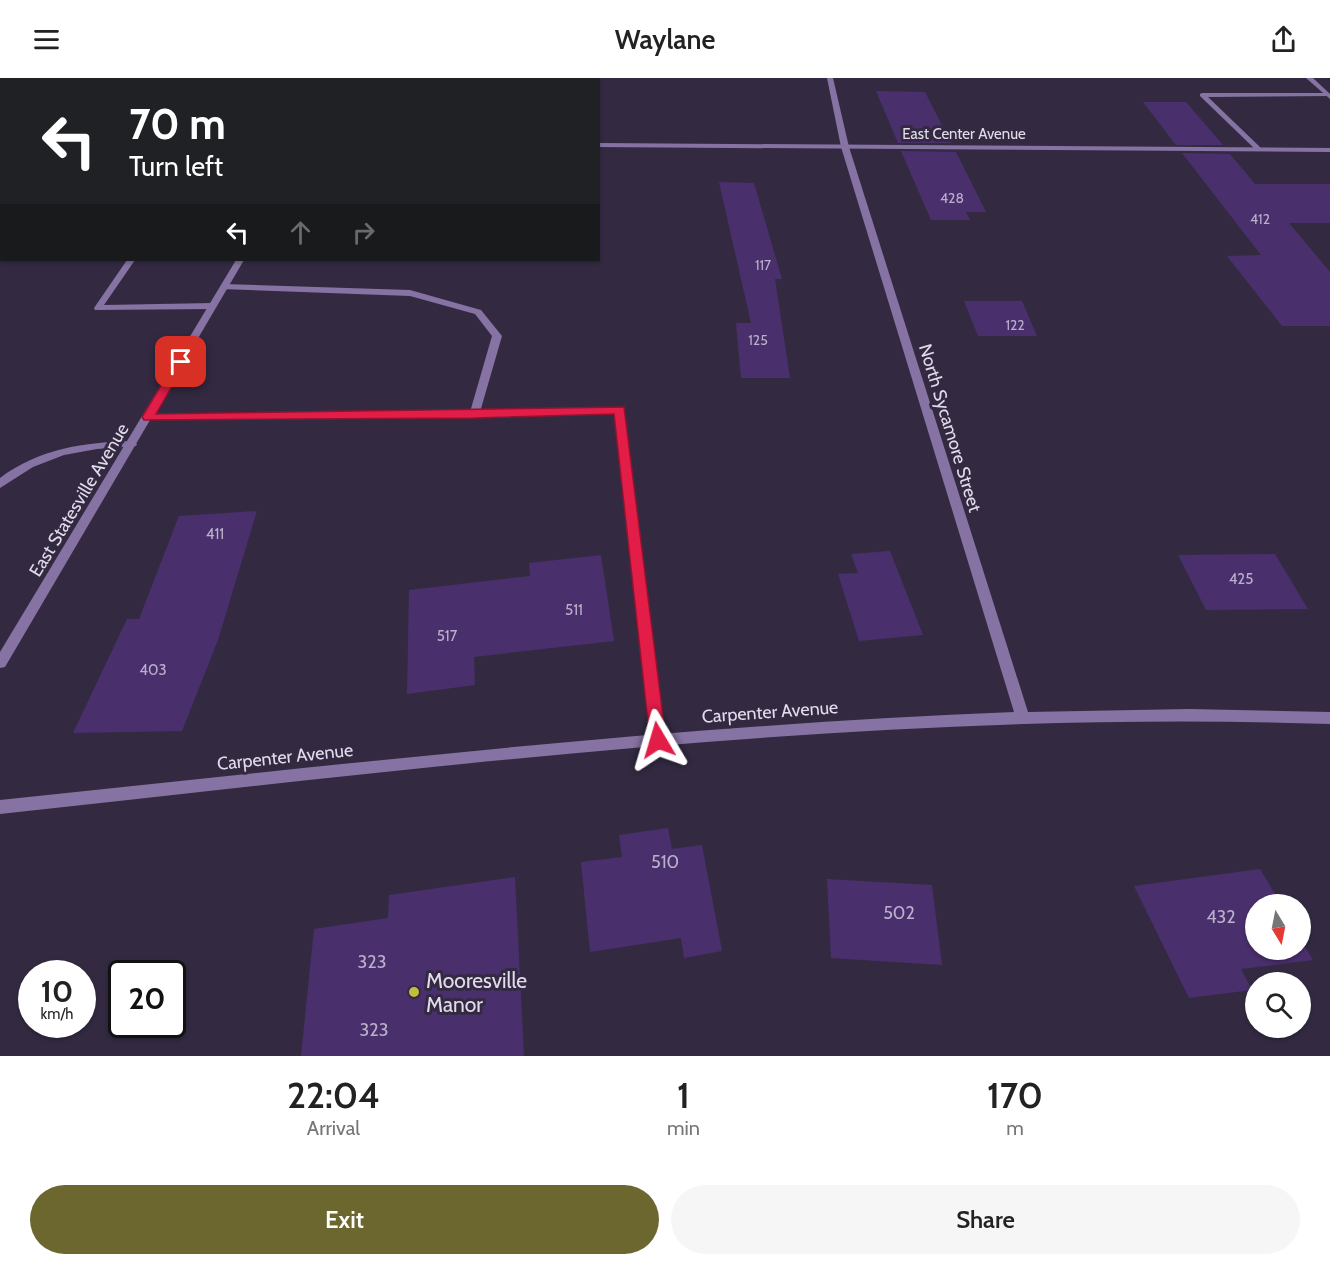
<!DOCTYPE html>
<style>
:root{--surface:#fff;--page:#f6f6f6;--text:#222;--muted:#767676;--accent:#6b672f}
body{margin:0;font-family:Cabin,sans-serif;background:var(--page);color:var(--text);height:100vh;display:flex;flex-direction:column;font-size:22px;white-space:nowrap}
*{box-sizing:border-box;margin:0}
p{font-size:20px;color:var(--muted)}
.icon{flex:none;width:33px;height:33px;fill:none;stroke:currentColor;stroke-width:2;stroke-linecap:round;stroke-linejoin:round}
.map{position:relative;height:978px;overflow:hidden}
.side{display:flex;flex-direction:column;background:var(--surface);flex:1}
.side>*{flex:none}
.top-card{position:absolute;left:0px;top:0px;width:600px;height:183px;box-shadow:0 2px 4px #0004;background:#202124;color:#fff;overflow:hidden}
.needle{width:39px;rotate:170deg}
.controls{position:absolute;left:1245px;top:816px;display:grid;gap:12px}
.controls a{display:grid;place-items:center;width:66px;height:66px;border-radius:50%;background:var(--surface);box-shadow:0 2px 4px #0004;font-size:30px}
.speed{position:absolute;left:18px;top:882px;display:flex;gap:12px;font-size:30px;font-weight:700;text-align:center}
.speed>*{display:grid;place-content:center;width:78px;height:78px;border-radius:50%;background:var(--surface);box-shadow:0 2px 4px #0004;line-height:1}
.speed small{font-size:15px;font-weight:400}
.speed .limit{border:3px solid #111;border-radius:9px;background:#fff;color:#111}
.pin{position:absolute;display:grid;place-items:center;width:51px;height:51px;color:#fff;margin:-26px;border-radius:12px;box-shadow:0 3px 9px #0006}
.me{position:absolute;width:66px;margin:-33px;rotate:353deg;stroke-linejoin:round;filter:drop-shadow(0 0 4px #0008)}
.turn{display:flex;align-items:center;gap:21px;height:126px;padding:0 30px;font-size:27px}
.turn .icon{width:78px;height:78px;stroke-width:2.5}
.turn b{display:block;font-size:42px;line-height:51px}
.lanes{display:flex;align-items:center;height:57px;padding:0 30px;background:#0003;justify-content:center;gap:30px;direction:ltr}
.lanes .off{opacity:.35}
.eta{display:flex;justify-content:space-evenly;align-items:center;height:102px;text-align:center}
.eta b{font-size:36px;font-weight:600;line-height:42px}
.button{display:flex;gap:12px;margin-top:auto;padding:12px 30px}
.button a{flex:1;height:69px;border-radius:36px;background:var(--accent);color:#fff;font-size:24px;font-weight:600;line-height:69px;text-align:center}
.button a+a{background:var(--page);color:var(--text)}
header{display:flex;justify-content:space-between;align-items:center;height:78px;padding:0 30px;background:var(--surface);font-size:27px;font-weight:600}
.map>svg:first-child{display:block}
</style>
<header><svg class="icon" aria-label="menu" viewBox="0 0 24 24"><path d="M4 6h16M4 12h16M4 18h16"/></svg>Waylane<svg class="icon" aria-label="share" viewBox="0 0 24 24"><path d="M12 15V3M7 8l5-5 5 5M5 13v7h14v-7"/></svg></header>
<div class="map">
<svg width="1330" height="978" viewBox="0 0 1330 978">
<rect width="100%" height="100%" fill="#332a42"/>
<!-- building -->
<path fill="#4a2f6d" d="M 876,13 L 925,14 L 951,65 L 898,65 Z
M 1143,24 L 1186,24 L 1223,67 L 1176,67 Z
M 901,73 L 956,74 L 986,134 L 966,134 L 970,142 L 931,142 Z
M 1182,75 L 1230,76 L 1255,106 L 1330,106 L 1330,145 L 1289,145 L 1330,194 L 1330,248 L 1282,248 L 1227,178 L 1261,177 Z
M 719,104 L 754,105 L 782,201 L 775,201 L 790,300 L 741,300 L 736,245 L 751,245 Z
M 964,223 L 1022,223 L 1037,258 L 978,258 Z
M 257,433 L 218,562 L 182,653 L 73,655 L 127,541 L 139,541 L 179,438 Z
M 890,473 L 923,557 L 859,563 L 838,496 L 858,495 L 851,476 Z
M 1275,476 L 1308,531 L 1206,532 L 1178,477 Z
M 601,477 L 614,563 L 474,579 L 475,607 L 407,616 L 409,512 L 530,498 L 529,485 Z
M 668,750 L 672,771 L 702,767 L 722,873 L 684,880 L 681,860 L 590,874 L 581,784 L 622,779 L 619,757 Z
M 1260,791 L 1281,826 L 1256,826 L 1256,872 L 1300,872 L 1300,861 L 1313,882 L 1241,891 L 1252,912 L 1189,920 L 1134,808 Z
M 515,799 L 524,978 L 301,978 L 314,851 L 388,840 L 389,817 Z
M 827,801 L 932,807 L 942,887 L 831,880 Z"/>
<g fill="none" stroke-linecap="round" stroke-linejoin="round">
<!-- service -->
<path fill="#8673a3" fill-rule="evenodd" d="M 1202,15 L 1328,15 L 1330,18 L 1208,19 L 1260,69 L 1260,73 L 1257,73 L 1200,18 L 1200,16 Z
M 0,119 L 2,119 L 2,123 L 0,123 Z
M 127,182 L 135,182 L 104,227 L 213,225 L 217,228 L 213,231 L 95,232 L 94,230 Z
M 224,206 L 410,212 L 481,232 L 502,258 L 480,334 L 624,330 L 665,662 L 663,666 L 658,668 L 653,666 L 651,662 L 615,335 L 474,340 L 144,341 L 144,337 L 148,336 L 470,334 L 492,258 L 475,236 L 410,218 L 221,211 L 220,209 Z
M 132,363 L 137,366 L 136,368 L 97,371 L 64,377 L 33,389 L 0,410 L 0,400 C 38,371 85,364 132,363 Z"/>
<!-- minor -->
<path fill="#8673a3" fill-rule="evenodd" d="M 116,0 L 122,0 L 115,2 Z
M 827,0 L 833,0 L 849,69 L 1028,634 L 1189,631 L 1330,634 L 1330,646 C 885,631 442,688 0,736 L 0,722 C 337,687 675,647 1014,634 L 841,69 Z
M 1306,0 L 1313,0 L 1330,16 L 1330,21 Z"/>
<!-- tertiary -->
<path fill="#8673a3" fill-rule="evenodd" d="M 352,0 L 358,0 L 351,2 Z
M 0,62 L 2,62 L 2,66 L 0,66 Z
M 598,65 L 1330,70 L 1330,74 L 598,69 Z
M 236,182 L 244,182 L 5,589 L 0,590 L 0,574 Z"/>
</g>
<!-- route -->
<path fill="#e11d48" stroke="#92132f" stroke-width="1.5" d="M 177,281 L 186,284 L 156,336 L 624,329 L 666,662 L 664,666 L 652,666 L 650,662 L 614,336 L 474,340 L 144,342 L 142,339 Z"/>
<!-- markers -->
<circle fill="#c4bc3e" stroke="#332a42" stroke-width="2" cx="414" cy="914" r="6"/>
<g text-anchor="middle" dominant-baseline="central" stroke-width="6" stroke-linejoin="round" paint-order="stroke">
<!-- far-number labels -->
<g font-size="14" fill="#bbb0cc">
<text x="952" y="120">428</text>
<text x="1260" y="141">412</text>
<text x="763" y="187">117</text>
<text x="1015" y="247">122</text>
<text x="758" y="262">125</text>
</g>
<!-- far-street labels -->
<g font-size="15" fill="#e1dbeb" stroke="#332a42">
<text x="964" y="56">East Center Avenue</text>
</g>
<!-- number labels -->
<g font-size="15" fill="#bbb0cc">
<text x="215" y="456">411</text>
<text x="1241" y="501">425</text>
<text x="574" y="532">511</text>
<text x="447" y="558">517</text>
<text x="153" y="592">403</text>
</g>
<!-- street labels -->
<g font-size="18" fill="#e1dbeb" stroke="#332a42">
<text transform="translate(950 350) rotate(73)">North Sycamore Street</text>
<text transform="translate(79 422) rotate(-59)">East Statesville Avenue</text>
<text transform="translate(770 634) rotate(-4)">Carpenter Avenue</text>
<text transform="translate(285 679) rotate(-6)">Carpenter Avenue</text>
</g>
<!-- near-number labels -->
<g font-size="18" fill="#bbb0cc">
<text x="665" y="784">510</text>
<text x="899" y="835">502</text>
<text x="1221" y="839">432</text>
<text x="372" y="884">323</text>
<text x="374" y="952">323</text>
</g>
<!-- near-poi labels -->
<g font-size="21" fill="#e1dbeb" stroke="#332a42" text-anchor="start">
<text x="426" y="902">Mooresville<tspan x="426" dy="24">Manor</tspan></text>
</g>
</g>
</svg>
<div class="controls">
<a><svg class="needle" viewBox="-14 -14 28 28"><path d="M0-13l5 13h-10z" fill="#e53935"/><path d="M0 13l5-13h-10z" fill="#767676"/></svg></a>
<a><svg class="icon" aria-label="search" viewBox="0 0 24 24"><circle cx="10" cy="10" r="6"/><path d="M15 15l6 6"/></svg></a>
</div>
<div class="speed"><div>10<small>km/h</small></div><div class="limit">20</div></div>
<div class="pin" style="left:181px;top:284px;background:#d93025"><svg class="icon" aria-label="arrive" viewBox="0 0 24 24"><path d="M6 21V4h12l-3 4 3 4H6"/></svg></div>
<svg class="me" style="left:658px;top:662px" viewBox="-20 -20 40 40"><path d="M0-17L14 15 0 8-14 15z" fill="#e11d48" stroke="#fff" stroke-width="4"/></svg>
<div class="top-card">
<div class="turn"><svg class="icon" aria-label="left" viewBox="0 0 24 24"><path d="M17 20v-9H6M10 6l-5 5 5 5"/></svg><div><b>70 m</b>Turn left</div></div>
<div class="lanes"><svg class="icon" aria-label="left" viewBox="0 0 24 24"><path d="M17 20v-9H6M10 6l-5 5 5 5"/></svg><svg class="icon off" aria-label="ahead" viewBox="0 0 24 24"><path d="M12 20V5M6 11l6-6 6 6"/></svg><svg class="icon off" aria-label="right" viewBox="0 0 24 24"><path d="M7 20v-9h11M14 6l5 5-5 5"/></svg></div>
</div>
</div>
<section class="side">
<div class="eta">
<div><b>22:04</b><p>Arrival</p></div>
<div><b>1</b><p>min</p></div>
<div><b>170</b><p>m</p></div>
</div>
<div class="button"><a>Exit</a><a>Share</a></div>
</section>
